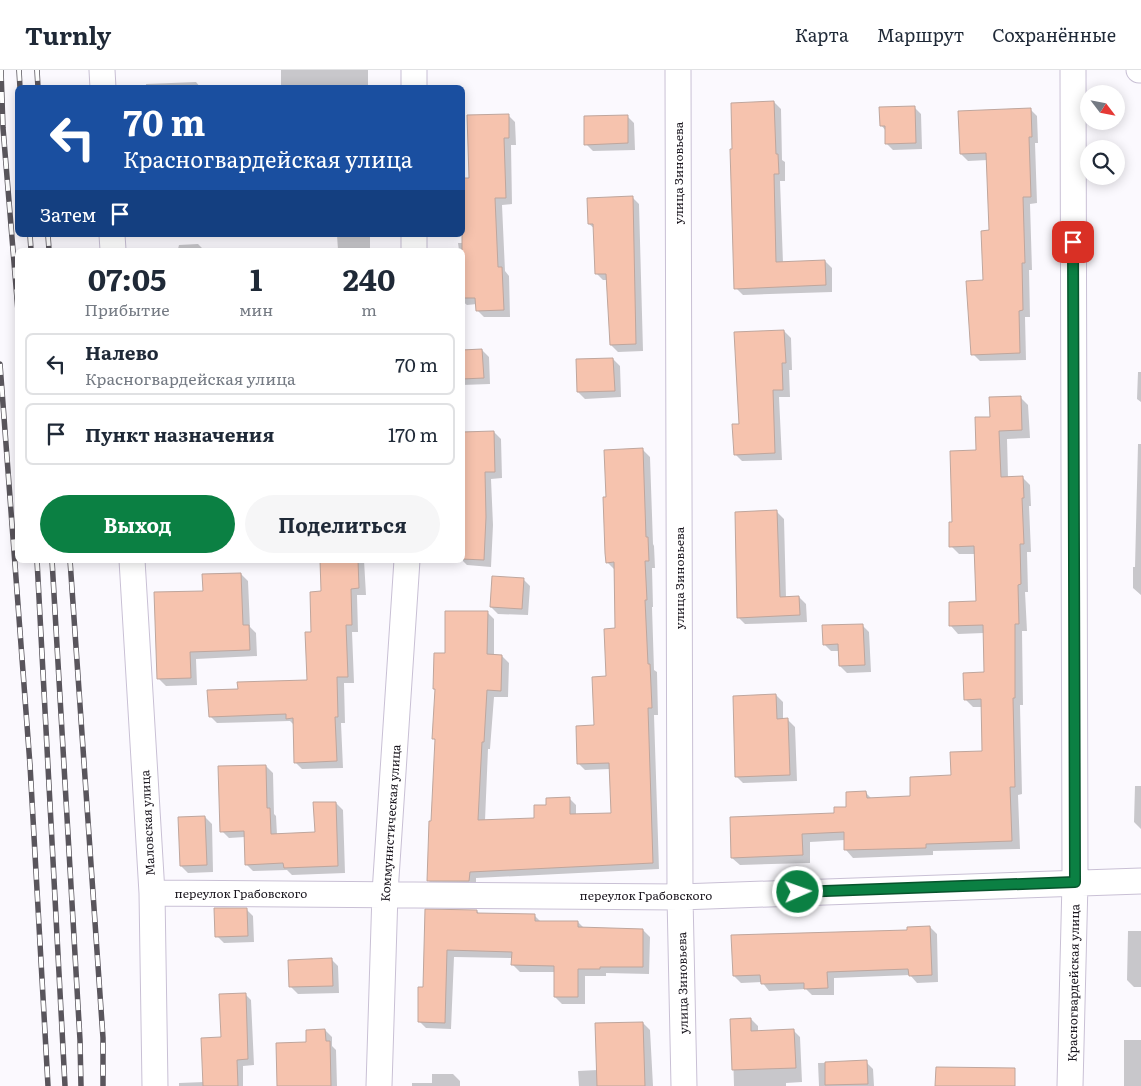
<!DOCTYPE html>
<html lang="ru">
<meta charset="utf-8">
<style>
:root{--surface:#fff;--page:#f6f6f7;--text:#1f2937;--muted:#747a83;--line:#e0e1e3;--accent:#0b8043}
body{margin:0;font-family:Literata,serif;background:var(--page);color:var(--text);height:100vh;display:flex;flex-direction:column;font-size:19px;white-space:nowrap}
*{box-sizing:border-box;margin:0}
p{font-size:16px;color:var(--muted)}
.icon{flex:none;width:28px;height:28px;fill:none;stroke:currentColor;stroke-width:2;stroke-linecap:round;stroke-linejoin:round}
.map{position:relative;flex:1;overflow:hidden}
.panel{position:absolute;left:15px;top:178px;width:450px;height:315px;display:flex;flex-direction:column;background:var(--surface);border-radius:8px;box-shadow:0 2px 12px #0003}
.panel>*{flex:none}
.banner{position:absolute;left:15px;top:15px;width:450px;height:152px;border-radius:8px;box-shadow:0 2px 12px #0003;background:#1a4fa0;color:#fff;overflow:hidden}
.needle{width:32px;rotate:122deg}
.controls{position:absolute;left:1080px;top:15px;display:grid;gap:10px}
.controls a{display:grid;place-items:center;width:45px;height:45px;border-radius:50%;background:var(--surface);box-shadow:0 2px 12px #0003;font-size:25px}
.pin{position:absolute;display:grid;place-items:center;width:42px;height:42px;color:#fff;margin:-21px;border-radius:10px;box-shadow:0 2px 8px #0006}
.me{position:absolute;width:55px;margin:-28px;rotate:88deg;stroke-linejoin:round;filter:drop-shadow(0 0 4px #0008)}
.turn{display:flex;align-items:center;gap:18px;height:105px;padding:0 25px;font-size:22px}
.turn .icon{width:65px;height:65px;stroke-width:2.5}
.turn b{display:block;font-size:35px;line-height:42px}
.then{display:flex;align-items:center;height:48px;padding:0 25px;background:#0003;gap:10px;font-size:19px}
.eta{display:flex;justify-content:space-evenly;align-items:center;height:85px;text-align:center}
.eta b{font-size:30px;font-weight:700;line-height:35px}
.cta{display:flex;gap:10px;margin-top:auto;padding:10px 25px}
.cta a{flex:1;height:58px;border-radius:30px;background:var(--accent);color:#fff;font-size:20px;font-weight:700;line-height:58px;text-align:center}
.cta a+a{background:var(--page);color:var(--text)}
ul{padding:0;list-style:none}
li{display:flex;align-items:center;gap:15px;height:62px;margin:0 10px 8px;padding:0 15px;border:2px solid var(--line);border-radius:8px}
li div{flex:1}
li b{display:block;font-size:19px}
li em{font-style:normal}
header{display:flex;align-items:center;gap:30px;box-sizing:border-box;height:70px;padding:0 25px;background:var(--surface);border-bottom:1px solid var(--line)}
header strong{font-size:24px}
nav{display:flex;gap:28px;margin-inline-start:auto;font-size:18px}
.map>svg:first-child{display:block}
</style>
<header>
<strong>Turnly</strong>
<nav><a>Карта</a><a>Маршрут</a><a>Сохранённые</a></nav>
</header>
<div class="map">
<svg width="1141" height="1016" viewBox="0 0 1141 1016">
<rect width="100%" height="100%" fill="#fbf9fe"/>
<!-- shadow -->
<path fill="#0003" d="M 281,0 L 368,0 L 368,18 L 281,18 Z
M 196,12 L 201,18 L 146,18 L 146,14 Z
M 774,32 L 781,39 L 782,90 L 785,92 L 785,111 L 780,111 L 783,193 L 825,191 L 832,198 L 832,222 L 743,225 L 736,218 Z
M 914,37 L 921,44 L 922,79 L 893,80 L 886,73 L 886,61 L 881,55 Z
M 1030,39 L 1037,46 L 1038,73 L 1035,73 L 1037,133 L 1030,134 L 1032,200 L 1029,200 L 1030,247 L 1025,247 L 1026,290 L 980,291 L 973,284 L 990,162 L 988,90 L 968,91 L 961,84 Z
M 508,45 L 515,52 L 516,75 L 511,75 L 512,134 L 502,135 L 505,201 L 509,206 L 510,247 L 484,247 L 477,240 L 477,234 L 467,235 L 462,231 L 462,180 L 459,180 L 458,173 L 462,173 L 466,163 L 471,109 Z
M 627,46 L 634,53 L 635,80 L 593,81 L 586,74 Z
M 632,127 L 639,134 L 643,281 L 618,282 L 611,275 L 608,210 L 603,210 L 596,203 L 595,159 L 589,154 Z
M 337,165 L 370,165 L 370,180 L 338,180 Z
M 198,174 L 204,180 L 155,180 L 178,179 L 179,175 Z
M 784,261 L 791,268 L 792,300 L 789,300 L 790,327 L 779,327 L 782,390 L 742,391 L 735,384 L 740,355 Z
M 482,280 L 489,287 L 490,314 L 462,315 L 462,281 Z
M 613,289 L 620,296 L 621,327 L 585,329 L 578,322 Z
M 1138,302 L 1141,302 L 1141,332 L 1137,329 Z
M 1020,327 L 1028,335 L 1030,368 L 1007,369 L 1008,408 L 1022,407 L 1030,415 L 1031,436 L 1029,436 L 1031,482 L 1027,482 L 1028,522 L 1025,522 L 1027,561 L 1022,561 L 1023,635 L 1020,635 L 1022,724 L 1018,725 L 1020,779 L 933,781 L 933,785 L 853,788 L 846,780 L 845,770 L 810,772 L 810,793 L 740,795 L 732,788 L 848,738 L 866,723 L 872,729 L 912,728 L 952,706 L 984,682 L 982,637 L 973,637 L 965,629 L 986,603 L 984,563 L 958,564 L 951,556 L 977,532 L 975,484 L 959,484 L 951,476 L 953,453 L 977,381 L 991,348 Z
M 494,362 L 501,369 L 502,408 L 491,409 L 493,455 L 491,497 L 467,495 L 462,490 L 462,363 Z
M 1138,374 L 1141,374 L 1141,525 L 1133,518 L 1133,497 L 1135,497 Z
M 643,380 L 650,387 L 653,474 L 654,476 L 655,498 L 652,498 L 653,537 L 652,537 L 654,600 L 657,602 L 658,645 L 654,645 L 659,799 L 476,808 L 476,817 L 435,817 L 428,810 L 436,671 L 433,668 L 436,621 L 434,619 L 446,585 L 487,542 L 494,549 L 494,586 L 502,586 L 509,593 L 508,627 L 494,627 L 490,679 L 488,679 L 485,751 L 535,749 L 547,736 L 569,728 L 576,735 L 576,745 L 612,744 L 610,699 L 585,700 L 578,693 L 595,656 L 616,560 L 614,499 L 607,492 L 607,429 Z
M 777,442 L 784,449 L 786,528 L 799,527 L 806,534 L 807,552 L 745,554 L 738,547 Z
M 322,490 L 364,490 L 366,525 L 357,525 L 358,562 L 352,562 L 354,613 L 344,613 L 345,653 L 341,653 L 343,698 L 302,699 L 295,692 L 294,655 L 290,651 L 217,653 L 210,646 L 239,620 L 308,611 L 312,563 L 323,523 Z
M 241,504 L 248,511 L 250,557 L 256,563 L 257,586 L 196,589 L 197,615 L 166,616 L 159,609 L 204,522 Z
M 523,509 L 530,516 L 528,545 L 498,544 L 491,537 Z
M 862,555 L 869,562 L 871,602 L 847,603 L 840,596 L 840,581 L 831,581 L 824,574 Z
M 776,625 L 783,632 L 783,650 L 788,650 L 795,657 L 797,711 L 743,713 L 736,706 Z
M 266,696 L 273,703 L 274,744 L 276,746 L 277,765 L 316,764 L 336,733 L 343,740 L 345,803 L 292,805 L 287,800 L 253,801 L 246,794 L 245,767 L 229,768 L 222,761 Z
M 1135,716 L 1141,716 L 1141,759 L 1134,752 Z
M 205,747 L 212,754 L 213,802 L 188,803 L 181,796 Z
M 246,839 L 253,846 L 254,872 L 224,873 L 217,866 Z
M 426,841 L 477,841 L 480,845 L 535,846 L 541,852 L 578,852 L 585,859 L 643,860 L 650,867 L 649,904 L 606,903 L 606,906 L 585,906 L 585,934 L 562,934 L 555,927 L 555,902 L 520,902 L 513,895 L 513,888 L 454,887 L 451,959 L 426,958 L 419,951 L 424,918 Z
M 930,857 L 937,864 L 938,912 L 917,913 L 910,905 L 834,908 L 834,925 L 812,925 L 806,919 L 769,921 L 762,912 L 741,913 L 734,906 L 909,861 Z
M 1128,861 L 1141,861 L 1141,917 L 1134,917 L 1127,910 Z
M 331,889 L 338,896 L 339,923 L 298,924 L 291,917 Z
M 245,924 L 251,930 L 254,995 L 243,996 L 243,1016 L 179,1016 L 179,1013 L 204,1012 L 222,968 Z
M 751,949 L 758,956 L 758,962 L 793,960 L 800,967 L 802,1012 L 786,1013 L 786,1016 L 734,1016 L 732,950 Z
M 643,953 L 650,960 L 653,1016 L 579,1016 L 578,1001 L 598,1000 Z
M 325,960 L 332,967 L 332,976 L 336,980 L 337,1016 L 279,1016 L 308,973 Z
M 1124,970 L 1141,970 L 1141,1016 L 1124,1016 Z
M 866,992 L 873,999 L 874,1016 L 819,1016 L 818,993 Z
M 432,1004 L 453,1004 L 460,1011 L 460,1016 L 412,1016 L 412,1013 L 432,1013 Z"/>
<!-- building -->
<path fill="#f6c3ae" stroke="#bfa69d" d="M 774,31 L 776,84 L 778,84 L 779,104 L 774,104 L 776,192 L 825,190 L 826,215 L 734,219 L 731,113 L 730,79 L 732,79 L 731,33 Z
M 915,36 L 916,73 L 885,74 L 885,56 L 880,56 L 879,37 Z
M 1031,38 L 1032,67 L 1029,67 L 1031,127 L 1023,127 L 1025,193 L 1022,193 L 1023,240 L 1019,241 L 1020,283 L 971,285 L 966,211 L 983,210 L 981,161 L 989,160 L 986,83 L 960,84 L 958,41 Z
M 509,44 L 509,68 L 504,68 L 506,128 L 495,128 L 498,197 L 502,197 L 504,240 L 476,241 L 475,228 L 462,228 L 462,161 L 464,161 L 462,108 L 469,108 L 467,45 Z
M 628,45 L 628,73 L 584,75 L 584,46 Z
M 633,126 L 636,274 L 610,275 L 606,204 L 595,204 L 593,154 L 588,154 L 587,128 Z
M 784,260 L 786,293 L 782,293 L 783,320 L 773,320 L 775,383 L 734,385 L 732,354 L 739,354 L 734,262 Z
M 482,279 L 484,308 L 462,309 L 462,280 Z
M 613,288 L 615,321 L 577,322 L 576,289 Z
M 1021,326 L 1022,360 L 999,361 L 1001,407 L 1023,406 L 1024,428 L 1022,428 L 1024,474 L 1020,474 L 1021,514 L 1018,515 L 1019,554 L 1015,554 L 1015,628 L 1013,628 L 1015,717 L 1010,717 L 1012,771 L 926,774 L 926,778 L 844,780 L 844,762 L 802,764 L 803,785 L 731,788 L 730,747 L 834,743 L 834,737 L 846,737 L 846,722 L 866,721 L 867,728 L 910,726 L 910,707 L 951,705 L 950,682 L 982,681 L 981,629 L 964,630 L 963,603 L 984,602 L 983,555 L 949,556 L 949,532 L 976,531 L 974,476 L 949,477 L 949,452 L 952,452 L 950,381 L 976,380 L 975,347 L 990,347 L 989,327 Z
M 494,361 L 495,402 L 485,402 L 486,447 L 484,490 L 462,489 L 462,362 Z
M 643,378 L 646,467 L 648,467 L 649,491 L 645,491 L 647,530 L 645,530 L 648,594 L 650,594 L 652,638 L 648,638 L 653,793 L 470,802 L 469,811 L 427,811 L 429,751 L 431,751 L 435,669 L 432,669 L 435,619 L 433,619 L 434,583 L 445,583 L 445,541 L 488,541 L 487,584 L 502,585 L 501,621 L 487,620 L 484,672 L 482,672 L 478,750 L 534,748 L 534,735 L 546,735 L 546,728 L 570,727 L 570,744 L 611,743 L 609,693 L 577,694 L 576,656 L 594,655 L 592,607 L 606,606 L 604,559 L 615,558 L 614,492 L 606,493 L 605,483 L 603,427 L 606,427 L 604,380 Z
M 777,440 L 780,527 L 799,526 L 800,545 L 737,548 L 735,442 Z
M 320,490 L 358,490 L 359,518 L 351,519 L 352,555 L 346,555 L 348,607 L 337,607 L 338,647 L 335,647 L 337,691 L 294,693 L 293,648 L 286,649 L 286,644 L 209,647 L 207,620 L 238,619 L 237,612 L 307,610 L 305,562 L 311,562 L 310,522 L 321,521 Z
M 241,503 L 243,555 L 249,555 L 250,580 L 190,582 L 191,608 L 157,609 L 154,522 L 203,521 L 202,504 Z
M 492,506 L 524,508 L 522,539 L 490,537 Z
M 863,554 L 865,595 L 839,596 L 838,574 L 823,575 L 822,555 Z
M 776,624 L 777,649 L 788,648 L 790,705 L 735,707 L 733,626 Z
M 266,695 L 267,738 L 270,738 L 271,764 L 315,762 L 313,732 L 336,732 L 338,796 L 284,798 L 283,793 L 245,795 L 244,761 L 220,762 L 218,696 Z
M 205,746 L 207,795 L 180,796 L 178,747 Z
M 214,838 L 247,838 L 248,866 L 215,867 Z
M 425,839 L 477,840 L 477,843 L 535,844 L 535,851 L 578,851 L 578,857 L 643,859 L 643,897 L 600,897 L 600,899 L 578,899 L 578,927 L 554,927 L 554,896 L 511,895 L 512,882 L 447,880 L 445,953 L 418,952 L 418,917 L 423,917 Z
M 930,856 L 932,905 L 909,906 L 908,899 L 827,902 L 828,918 L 804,919 L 804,913 L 761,914 L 760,905 L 733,906 L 731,865 L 907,860 L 907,857 Z
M 332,888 L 333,916 L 289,917 L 288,890 Z
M 246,923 L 248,989 L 237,990 L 238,1016 L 203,1016 L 201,968 L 221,967 L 219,924 Z
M 751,948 L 751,961 L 794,959 L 796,998 L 732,1000 L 730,949 Z
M 643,952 L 645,1016 L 597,1016 L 595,953 Z
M 325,959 L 326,971 L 330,971 L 331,1016 L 277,1016 L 276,973 L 306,972 L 306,960 Z
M 867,990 L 868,1014 L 825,1015 L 825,992 Z
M 936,997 L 1015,998 L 1015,1016 L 935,1016 Z"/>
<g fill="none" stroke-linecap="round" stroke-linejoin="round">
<!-- minor casing -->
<g stroke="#c9c0d5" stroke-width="27">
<path id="minor" d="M 102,0 L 103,18
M 414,0 L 414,18
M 678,0 L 680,827 L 684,1016
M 1139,0 L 1141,0
M 112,165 L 113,180
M 414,165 L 414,180
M 132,490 L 152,823 L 155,1016
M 152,823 L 680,827 L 1141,811
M 379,1016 L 385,823 L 407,490
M 1070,1016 L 1075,812 L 1073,0"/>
</g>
<!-- minor -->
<use href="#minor" stroke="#fff" stroke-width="25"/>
<!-- rail casing -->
<g stroke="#59555c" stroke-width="5.5">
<path id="rail" d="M 1,0 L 3,58 L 18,241
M 19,0 L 20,18
M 37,0 L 38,18
M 30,165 L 31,180
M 48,165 L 49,180
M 0,294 L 30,695 L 48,1016
M 37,490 L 65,1016
M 52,490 L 80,970 L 81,1016
M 70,490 L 103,968 L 103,1016"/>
</g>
<!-- rail -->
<use href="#rail" stroke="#fff" stroke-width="4" stroke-dasharray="11" stroke-linecap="butt"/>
</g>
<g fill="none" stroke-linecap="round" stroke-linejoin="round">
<!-- route casing -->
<g stroke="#07532c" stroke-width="12">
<path id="route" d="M 798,822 L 1075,812 L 1073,172"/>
</g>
<!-- route -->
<use href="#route" stroke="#0b8043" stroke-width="9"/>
</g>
<g text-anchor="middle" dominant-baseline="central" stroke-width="5" stroke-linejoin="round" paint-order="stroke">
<!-- street labels -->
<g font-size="12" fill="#1a161e" stroke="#fff">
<text transform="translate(678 103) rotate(-90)">улица Зиновьева</text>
<text transform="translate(679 508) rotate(-90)">улица Зиновьева</text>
<text transform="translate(147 753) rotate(-93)">Маловская улица</text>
<text transform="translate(390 753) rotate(-86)">Коммунистическая улица</text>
<text x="241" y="823">переулок Грабовского</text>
<text x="646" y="825">переулок Грабовского</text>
<text transform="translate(682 913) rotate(-91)">улица Зиновьева</text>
<text transform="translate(1073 913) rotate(-89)">Красногвардейская улица</text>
</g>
</g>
</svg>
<div class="controls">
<a><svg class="needle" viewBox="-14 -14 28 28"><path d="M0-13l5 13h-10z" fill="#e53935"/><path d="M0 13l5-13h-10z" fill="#747a83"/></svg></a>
<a><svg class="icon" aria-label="search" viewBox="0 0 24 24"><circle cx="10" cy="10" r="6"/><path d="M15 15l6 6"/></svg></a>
</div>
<div class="pin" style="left:1073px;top:172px;background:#d93025"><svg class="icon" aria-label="arrive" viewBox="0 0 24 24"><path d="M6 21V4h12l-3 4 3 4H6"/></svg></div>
<svg class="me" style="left:798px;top:822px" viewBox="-20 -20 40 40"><circle r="17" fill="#0b8043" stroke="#fff" stroke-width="3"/><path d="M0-11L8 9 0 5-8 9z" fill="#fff"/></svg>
<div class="banner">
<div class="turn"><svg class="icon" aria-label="left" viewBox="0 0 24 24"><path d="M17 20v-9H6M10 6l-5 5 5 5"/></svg><div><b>70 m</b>Красногвардейская улица</div></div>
<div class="then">Затем<svg class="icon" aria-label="arrive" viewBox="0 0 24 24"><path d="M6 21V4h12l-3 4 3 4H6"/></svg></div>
</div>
<section class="panel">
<div class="eta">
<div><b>07:05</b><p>Прибытие</p></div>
<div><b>1</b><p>мин</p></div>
<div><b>240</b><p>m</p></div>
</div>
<ul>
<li><svg class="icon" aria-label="left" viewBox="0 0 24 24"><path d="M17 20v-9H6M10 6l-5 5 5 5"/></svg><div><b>Налево</b><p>Красногвардейская улица</p></div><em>70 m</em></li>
<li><svg class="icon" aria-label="arrive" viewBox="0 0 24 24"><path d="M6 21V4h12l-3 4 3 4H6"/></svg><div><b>Пункт назначения</b></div><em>170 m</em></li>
</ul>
<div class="cta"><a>Выход</a><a>Поделиться</a></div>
</section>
</div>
